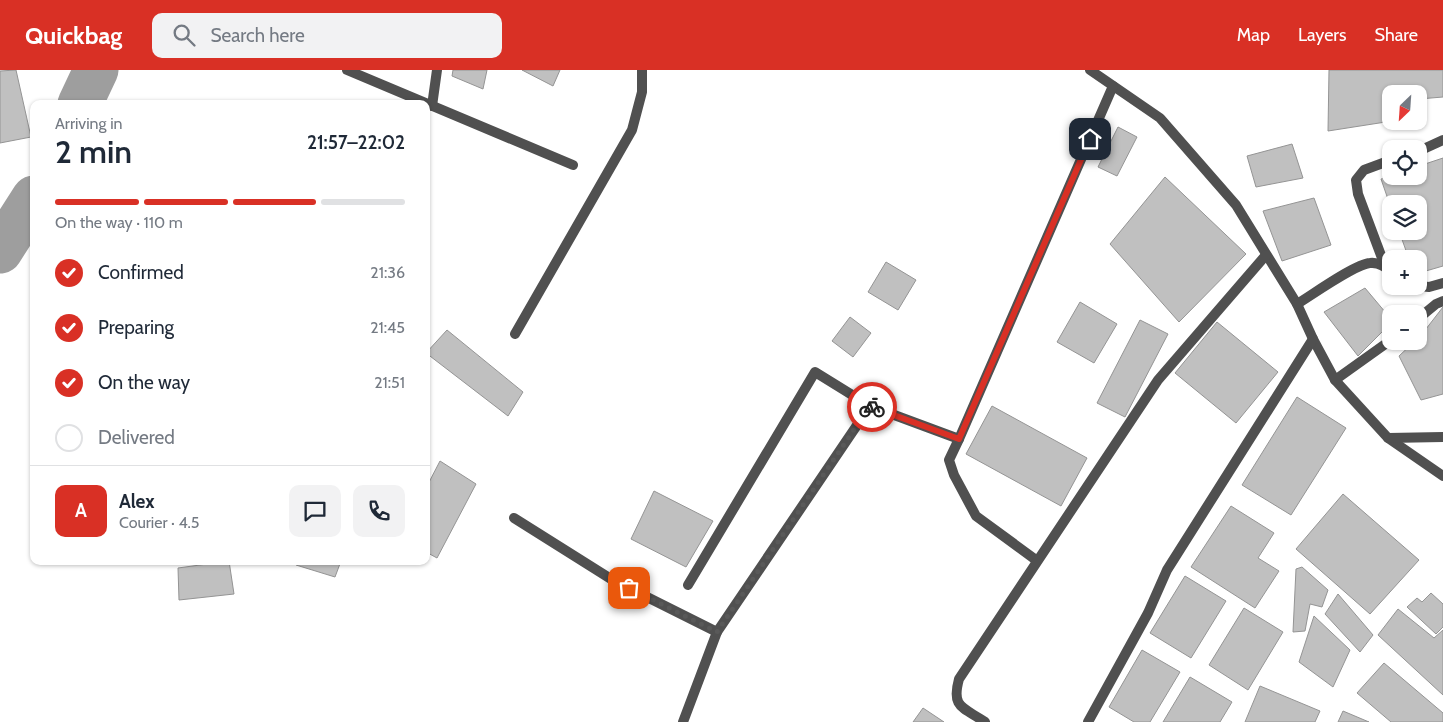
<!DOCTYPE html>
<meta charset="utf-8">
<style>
body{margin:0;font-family:Cabin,sans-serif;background:#f2f2f3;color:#1f2937;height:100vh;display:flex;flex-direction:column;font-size:19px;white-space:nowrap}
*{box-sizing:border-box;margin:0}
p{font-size:16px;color:#747a83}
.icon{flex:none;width:28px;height:28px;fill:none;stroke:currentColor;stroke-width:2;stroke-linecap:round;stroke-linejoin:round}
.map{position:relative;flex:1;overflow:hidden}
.panel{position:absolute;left:30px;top:30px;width:400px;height:465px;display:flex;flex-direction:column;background:#fff;border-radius:10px;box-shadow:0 1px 4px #0004}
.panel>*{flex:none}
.needle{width:32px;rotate:205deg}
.controls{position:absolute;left:1382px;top:15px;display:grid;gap:10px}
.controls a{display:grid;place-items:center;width:45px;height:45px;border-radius:10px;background:#fff;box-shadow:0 1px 4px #0004;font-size:25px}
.pin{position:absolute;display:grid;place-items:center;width:42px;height:42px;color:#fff;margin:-21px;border-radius:10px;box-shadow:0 2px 8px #0006}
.courier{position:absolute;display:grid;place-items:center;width:50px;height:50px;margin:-25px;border:4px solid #d93025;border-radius:50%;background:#fff;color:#222;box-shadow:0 1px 6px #0007}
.head em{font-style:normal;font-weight:600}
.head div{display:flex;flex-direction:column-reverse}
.head{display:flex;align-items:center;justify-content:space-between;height:85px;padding:0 25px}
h1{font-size:32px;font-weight:600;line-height:38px}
.bar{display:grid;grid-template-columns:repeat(4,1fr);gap:8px 5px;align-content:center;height:60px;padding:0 25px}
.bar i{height:6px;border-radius:4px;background:#e0e1e3}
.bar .on{background:#d93025}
.bar p{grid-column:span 4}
.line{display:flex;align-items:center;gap:12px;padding:0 25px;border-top:1px solid #e0e1e3}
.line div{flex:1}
.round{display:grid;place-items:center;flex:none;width:52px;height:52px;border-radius:10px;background:#f2f2f3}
ol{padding:0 25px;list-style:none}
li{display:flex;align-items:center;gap:15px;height:55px}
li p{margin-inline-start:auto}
li .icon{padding:5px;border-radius:50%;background:#d93025;color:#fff;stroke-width:4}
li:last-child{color:#747a83}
li i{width:28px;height:28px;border:2px solid #e0e1e3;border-radius:50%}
header{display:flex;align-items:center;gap:30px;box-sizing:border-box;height:70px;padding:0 25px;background:#d93025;color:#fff}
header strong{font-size:24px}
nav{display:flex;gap:28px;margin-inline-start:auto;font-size:18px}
.search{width:350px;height:45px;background:#f2f2f3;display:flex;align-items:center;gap:12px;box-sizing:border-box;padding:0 18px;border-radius:10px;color:#747a83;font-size:19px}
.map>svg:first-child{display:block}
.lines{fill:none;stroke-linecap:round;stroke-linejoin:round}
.river{stroke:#9e9e9e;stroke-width:45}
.building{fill:#c0c0c0;stroke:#949494}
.service{stroke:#505050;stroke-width:10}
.minor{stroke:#505050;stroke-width:10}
.done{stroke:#595959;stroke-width:5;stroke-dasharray:0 9}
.route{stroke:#d93025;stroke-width:6}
</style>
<header>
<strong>Quickbag</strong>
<div class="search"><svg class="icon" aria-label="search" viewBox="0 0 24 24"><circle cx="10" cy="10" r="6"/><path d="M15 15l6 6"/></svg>Search here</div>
<nav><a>Map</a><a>Layers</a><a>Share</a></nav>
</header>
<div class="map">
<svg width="1443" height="652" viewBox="0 0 1443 652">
<rect width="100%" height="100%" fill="#fff"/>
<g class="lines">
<g class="river">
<path d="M80 34 96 0"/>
<path d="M0 181 34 128"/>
</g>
</g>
<g class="building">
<path d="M16 0 31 67 0 73V1Z"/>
<path d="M453 0H487L483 19 452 6Z"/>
<path d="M522 0H560L553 16Z"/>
<path d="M1329 0H1443V27L1419 29V24H1391L1392 51 1328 61Z"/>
<path d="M1118 57 1137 67 1117 106 1098 97Z"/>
<path d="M1292 74 1303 108 1256 117 1247 86Z"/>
<path d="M1443 88V196L1419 203V189H1409L1399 161H1419V134H1391V138L1381 109 1391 106H1419V96Z"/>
<path d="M1165 107 1246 184 1179 252 1110 174Z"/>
<path d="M1314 128 1331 175 1282 191 1263 141Z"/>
<path d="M886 192 916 210 898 240 868 222Z"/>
<path d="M1365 218 1391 249V253L1358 286 1324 242Z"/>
<path d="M1080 232 1117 254 1094 293 1057 272Z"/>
<path d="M1443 237V324L1421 330 1399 286 1415 271H1419V268Z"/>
<path d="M850 247 871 263 853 287 832 271Z"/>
<path d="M1140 250 1168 264 1125 347 1097 333Z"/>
<path d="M1217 252 1278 302 1236 353 1175 303Z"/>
<path d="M447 260 523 322 508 346 426 283Z"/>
<path d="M1297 327 1346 358 1291 445 1242 415Z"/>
<path d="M992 336 1087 388 1061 436 966 384Z"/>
<path d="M440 391 476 414 437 488 426 482V418Z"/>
<path d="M654 421 713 451 686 497 631 469Z"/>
<path d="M1343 424 1419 490 1370 544 1296 479Z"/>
<path d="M1231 436 1274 463 1258 488 1279 501 1255 538 1191 497Z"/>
<path d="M229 491 234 524 179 530 178 498Z"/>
<path d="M298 491H341L335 507 296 495Z"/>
<path d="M1302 497 1328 520 1322 537 1310 534 1305 561 1293 562 1296 499Z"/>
<path d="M1185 506 1226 531 1191 588 1150 563Z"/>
<path d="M1431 523 1443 534V557L1436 564 1407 537 1417 528 1422 532Z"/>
<path d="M1338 524 1373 565 1360 582 1325 544Z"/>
<path d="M1244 538 1283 562 1248 620 1209 595Z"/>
<path d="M1398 539 1434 568 1443 560V625L1378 565Z"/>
<path d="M1314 546 1350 580 1333 617 1299 592Z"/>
<path d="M1142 580 1180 602 1150 652H1134L1109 637Z"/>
<path d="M1384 593 1443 643V652H1391L1357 623Z"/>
<path d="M1190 607 1232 632 1220 652H1163Z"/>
<path d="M1260 616 1320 641 1315 652H1245Z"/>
<path d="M923 638 944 652H913Z"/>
<path d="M1343 641 1369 652H1338Z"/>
</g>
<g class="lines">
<g class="service">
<path d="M347 0 573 95"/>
<path d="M432 36 437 0"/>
<path d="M515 264 632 60 642 22V0"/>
</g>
<g class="minor">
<path d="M1090 0 1160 48 1236 135 1297 234 1313 269 1335 310 1388 368 1443 406"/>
<path d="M1419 81 1443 70"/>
<path d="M1385 196 1358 124 1356 110 1364 100 1391 90"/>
<path d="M1419 216 1429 217 1443 213"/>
<path d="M1297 234C1312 225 1355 194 1370 193 1379 192 1386 197 1391 202"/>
<path d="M1419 248 1436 234 1443 231"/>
<path d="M1335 310 1391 270"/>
<path d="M1388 368 1443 367"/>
<path d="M959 369 949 390 954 405 976 446 1036 490"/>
<path d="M514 448 611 509 717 562 683 652"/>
<path d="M688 515 815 302 870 336"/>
<path d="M717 562 870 336 959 369 1113 16"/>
<path d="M985 652C963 637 951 638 959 609L1158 310 1266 185"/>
<path d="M1088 652 1148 543 1167 500 1313 269"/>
</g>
</g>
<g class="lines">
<path class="done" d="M629 518 717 562 870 336 872 337"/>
<path class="route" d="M872 337 959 369 1090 69"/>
</g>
</svg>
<div class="controls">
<a><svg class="needle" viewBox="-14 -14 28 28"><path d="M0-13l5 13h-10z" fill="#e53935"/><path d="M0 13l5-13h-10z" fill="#747a83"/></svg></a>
<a><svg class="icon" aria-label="locate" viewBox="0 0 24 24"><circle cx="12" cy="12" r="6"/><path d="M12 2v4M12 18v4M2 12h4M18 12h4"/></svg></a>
<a><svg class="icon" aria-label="layers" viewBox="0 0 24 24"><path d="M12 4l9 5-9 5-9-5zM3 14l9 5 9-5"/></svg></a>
<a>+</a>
<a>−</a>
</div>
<div class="pin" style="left:629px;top:518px;background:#ea580c"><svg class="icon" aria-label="bag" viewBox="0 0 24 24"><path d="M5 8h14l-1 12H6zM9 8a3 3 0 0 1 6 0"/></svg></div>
<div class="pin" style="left:1090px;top:69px;background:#1f2937"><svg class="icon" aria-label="home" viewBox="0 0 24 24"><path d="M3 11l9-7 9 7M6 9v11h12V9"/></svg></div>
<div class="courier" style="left:872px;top:337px"><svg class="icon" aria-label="bike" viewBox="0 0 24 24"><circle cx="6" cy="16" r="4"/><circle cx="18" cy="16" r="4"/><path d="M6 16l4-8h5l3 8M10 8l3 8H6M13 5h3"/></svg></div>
<section class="panel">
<div class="head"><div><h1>2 min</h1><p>Arriving in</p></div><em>21:57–22:02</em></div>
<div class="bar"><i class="on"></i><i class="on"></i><i class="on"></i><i></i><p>On the way · 110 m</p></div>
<ol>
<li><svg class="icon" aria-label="check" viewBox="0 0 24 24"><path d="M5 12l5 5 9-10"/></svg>Confirmed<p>21:36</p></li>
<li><svg class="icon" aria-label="check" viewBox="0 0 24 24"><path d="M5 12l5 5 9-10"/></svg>Preparing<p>21:45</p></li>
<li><svg class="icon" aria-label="check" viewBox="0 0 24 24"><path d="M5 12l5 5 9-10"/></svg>On the way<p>21:51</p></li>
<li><i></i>Delivered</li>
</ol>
<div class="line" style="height:90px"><b class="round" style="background:#d93025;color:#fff">A</b><div><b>Alex</b><p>Courier · 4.5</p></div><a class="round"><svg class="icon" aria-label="chat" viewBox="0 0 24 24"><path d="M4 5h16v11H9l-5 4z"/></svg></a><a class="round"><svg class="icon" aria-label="phone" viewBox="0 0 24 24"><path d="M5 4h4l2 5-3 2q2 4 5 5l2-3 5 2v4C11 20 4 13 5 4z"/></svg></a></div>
</section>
</div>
